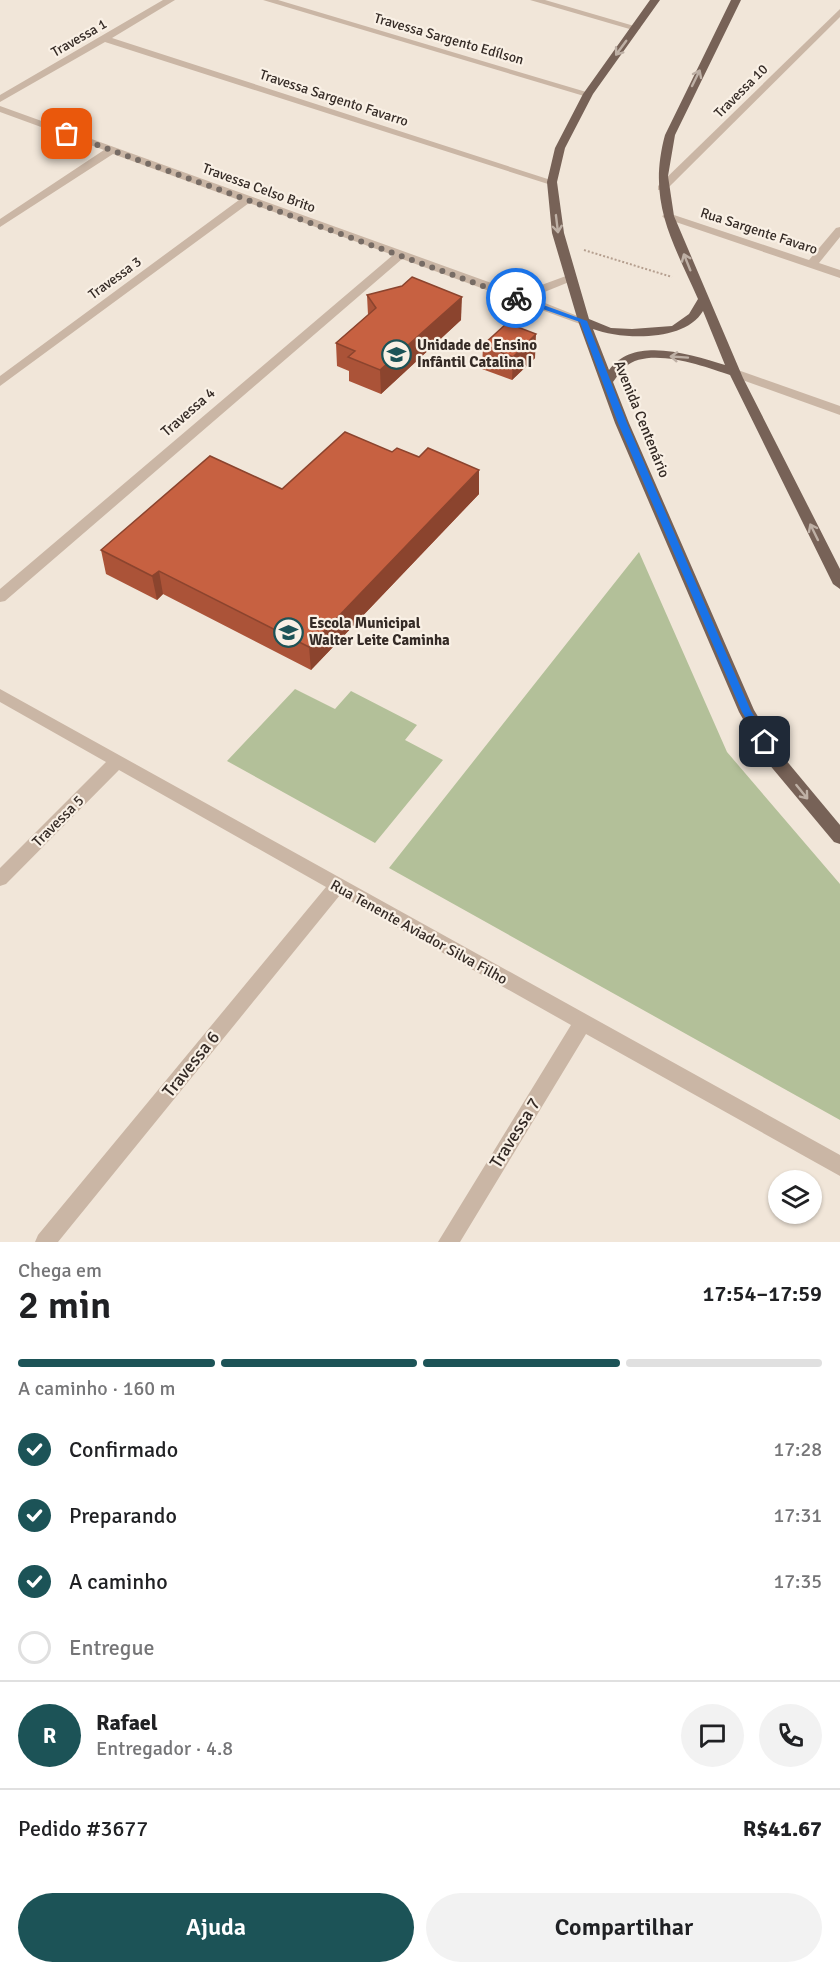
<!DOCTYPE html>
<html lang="pt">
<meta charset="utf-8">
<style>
body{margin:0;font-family:Signika,sans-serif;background:#f2f2f2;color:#202124;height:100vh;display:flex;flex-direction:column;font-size:22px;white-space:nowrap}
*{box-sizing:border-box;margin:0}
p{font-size:20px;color:#757577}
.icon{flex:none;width:33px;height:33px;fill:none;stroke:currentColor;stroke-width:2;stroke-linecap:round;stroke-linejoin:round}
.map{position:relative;height:1242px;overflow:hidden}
.side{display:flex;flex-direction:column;background:#fff;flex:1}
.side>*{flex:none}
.fabs{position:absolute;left:768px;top:1170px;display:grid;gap:12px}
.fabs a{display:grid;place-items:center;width:54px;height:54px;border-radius:50%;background:#fff;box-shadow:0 2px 4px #0004;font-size:30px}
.pin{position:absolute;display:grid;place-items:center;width:51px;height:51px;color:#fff;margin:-26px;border-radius:12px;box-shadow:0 3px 9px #0006}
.courier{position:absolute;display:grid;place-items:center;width:60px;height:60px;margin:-30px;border:4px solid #1a73e8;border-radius:50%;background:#fff;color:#222;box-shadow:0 2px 8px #0007}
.headline em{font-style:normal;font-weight:600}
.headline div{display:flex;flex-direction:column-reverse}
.headline{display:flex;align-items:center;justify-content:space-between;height:102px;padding:0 18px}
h1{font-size:39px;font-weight:600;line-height:45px}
.bar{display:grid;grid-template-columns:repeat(4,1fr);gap:9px 6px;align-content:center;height:72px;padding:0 18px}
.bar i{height:8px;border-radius:4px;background:#e0e0e0}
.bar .on{background:#1c5357}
.bar p{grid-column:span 4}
.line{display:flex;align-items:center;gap:15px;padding:0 18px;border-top:2px solid #e0e0e0}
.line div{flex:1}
.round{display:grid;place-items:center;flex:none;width:63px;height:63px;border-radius:32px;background:#f2f2f2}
ol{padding:0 18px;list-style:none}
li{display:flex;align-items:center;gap:18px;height:66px}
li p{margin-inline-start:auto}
li .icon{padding:6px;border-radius:50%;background:#1c5357;color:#fff;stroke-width:4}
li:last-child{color:#757577}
li i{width:33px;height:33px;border:3px solid #e0e0e0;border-radius:50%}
.button{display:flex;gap:12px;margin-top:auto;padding:12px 18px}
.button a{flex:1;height:69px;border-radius:36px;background:#1c5357;color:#fff;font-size:24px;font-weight:600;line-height:69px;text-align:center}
.button a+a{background:#f2f2f2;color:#202124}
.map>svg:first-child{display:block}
.green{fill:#b3c099}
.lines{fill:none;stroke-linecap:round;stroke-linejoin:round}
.path{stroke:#b59f8f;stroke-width:2;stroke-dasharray:2 2;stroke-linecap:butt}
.minor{fill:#cab6a5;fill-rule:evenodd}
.major{fill:#776257;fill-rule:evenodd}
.wall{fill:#ab5338}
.shaded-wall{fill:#8b442e}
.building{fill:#c76141;stroke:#8b442e;stroke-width:1.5}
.oneway{stroke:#beb0a5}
.route{fill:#1a73e8}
.done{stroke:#776c65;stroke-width:6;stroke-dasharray:0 10.8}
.labels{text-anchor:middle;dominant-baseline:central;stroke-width:4.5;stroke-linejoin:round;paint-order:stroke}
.far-street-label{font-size:14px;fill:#352b26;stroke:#f9f0e5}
.poi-label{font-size:15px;font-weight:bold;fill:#352b26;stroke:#f9f0e5;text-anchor:start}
.street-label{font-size:15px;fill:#352b26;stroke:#f9f0e5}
.near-street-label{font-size:18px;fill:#352b26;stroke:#f9f0e5}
</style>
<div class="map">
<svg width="840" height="1242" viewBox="0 0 840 1242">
<rect width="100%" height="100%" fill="#f1e6d9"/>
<g class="green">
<path d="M639 552 727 752 840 884V1120L389 868Z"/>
<path d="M295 689 335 709 351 691 417 725 405 740 443 760 375 843 227 761Z"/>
</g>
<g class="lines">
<path class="path" d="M584 250 672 277"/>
<g class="minor">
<path d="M163 0H175L112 38 557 182 548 184 105 42 0 102V95Z"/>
<path d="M263 0H278L593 94 584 96Z"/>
<path d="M530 0H545L641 28 633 30Z"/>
<path d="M840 9V17L666 190H658V186Z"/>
<path d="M0 106 511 290 536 287 566 276H574V280L542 293 525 295 590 321 588 324H580L402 259 5 601 0 602V589L393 255 249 203 0 386V376L239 200 113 154 0 227V219L104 150 0 112Z"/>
<path d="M668 213 809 260 836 228 840 227V237L819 263 840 270V278L664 218 662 216Z"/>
<path d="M735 369 840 406V415L731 376V370Z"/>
<path d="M0 689 840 1155V1176L586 1034 460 1242H438L571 1025 340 895 58 1242H35L38 1235 326 887 119 770 6 884 0 886V868L106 762 0 702Z"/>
</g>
<path class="major" d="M650 0H660L593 94 565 148 557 182 564 233 589 319 611 328 632 329 672 326 689 314 698 299C672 240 647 202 665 135L731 0H741L675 135 668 176 674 216 743 378 840 569V589L833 584 730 375C703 366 649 346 625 367 620 371 617 377 613 382L629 423 754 710 780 753 840 825V844L834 842 768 763 739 712 615 423 578 321 552 233 547 182 555 148 583 94ZM703 311 725 365C692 355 634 335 609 370L593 329C622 340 685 342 703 311Z"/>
</g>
<g class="wall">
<path d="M367 295 461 320 381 394 349 381V371L337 366 336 343 368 315Z"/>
<path d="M483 345 535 358 512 380 482 369Z"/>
<path d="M392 452 479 494 311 670 163 594 157 600 106 574 101 550Z"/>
</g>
<g class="shaded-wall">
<path d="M462 297 461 320 381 394 380 370Z"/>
<path d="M536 334 535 358 512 380 513 357Z"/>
<path d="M479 470V494L311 670 309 647Z"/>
<path d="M159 571 163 594 157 600 152 576Z"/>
</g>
<g class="building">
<path d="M412 277 462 297 380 370 348 357 355 351 336 343 376 308 367 295 402 286Z"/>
<path d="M507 323 536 334 513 357 483 345Z"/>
<path d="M345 432 392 452 397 448 419 457 428 448 479 470 309 647 159 571 152 576 101 550 210 456 282 489Z"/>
</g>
<defs><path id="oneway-shaft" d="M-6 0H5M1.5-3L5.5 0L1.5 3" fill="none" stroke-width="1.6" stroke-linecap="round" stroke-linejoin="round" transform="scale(1.5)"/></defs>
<g class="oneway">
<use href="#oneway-shaft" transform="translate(621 48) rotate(126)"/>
<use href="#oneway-shaft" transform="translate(696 78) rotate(-64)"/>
<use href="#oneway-shaft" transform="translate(557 224) rotate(83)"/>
<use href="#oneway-shaft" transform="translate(687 262) rotate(-112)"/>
<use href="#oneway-shaft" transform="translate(679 357) rotate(-176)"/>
<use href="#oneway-shaft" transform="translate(814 532) rotate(-116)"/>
<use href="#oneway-shaft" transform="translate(802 792) rotate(51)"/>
</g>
<path class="route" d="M516 295 587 321 627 423 751 711 771 742 769 745H762L742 712 618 423 580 322 514 299Z"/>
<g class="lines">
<path class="done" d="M67 134 516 298"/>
</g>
<defs>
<symbol id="school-ring" viewBox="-11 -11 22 22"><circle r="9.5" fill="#f9f0e5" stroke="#1c5357" stroke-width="1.5"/><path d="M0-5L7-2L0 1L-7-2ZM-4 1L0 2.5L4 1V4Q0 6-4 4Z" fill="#1c5357"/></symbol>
</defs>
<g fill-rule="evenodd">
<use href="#school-ring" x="380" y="338" width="33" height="33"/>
<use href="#school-ring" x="272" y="616" width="33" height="33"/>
</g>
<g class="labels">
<g class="far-street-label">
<text transform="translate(79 38) rotate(-30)">Travessa 1</text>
<text transform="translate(449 39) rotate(16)">Travessa Sargento Edílson</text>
<text transform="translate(741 91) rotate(-45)">Travessa 10</text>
<text transform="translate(334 98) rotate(18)">Travessa Sargento Favarro</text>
<text transform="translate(259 188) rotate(20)">Travessa Celso Brito</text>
<text transform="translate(759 231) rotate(18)">Rua Sargente Favaro</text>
<text transform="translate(115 278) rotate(-36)">Travessa 3</text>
</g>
<g class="poi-label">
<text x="417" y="345">Unidade de Ensino<tspan x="417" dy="17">Infântil Catalina I</tspan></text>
<text x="309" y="623">Escola Municipal<tspan x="309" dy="17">Walter Leite Caminha</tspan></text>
</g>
<g class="street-label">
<text transform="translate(188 412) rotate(-41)">Travessa 4</text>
<text transform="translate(642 419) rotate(68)">Avenida Centenário</text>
<text transform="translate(58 821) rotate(-45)">Travessa 5</text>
<text transform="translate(419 932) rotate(29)">Rua Tenente Aviador Silva Filho</text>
</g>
<g class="near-street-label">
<text transform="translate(191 1064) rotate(-51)">Travessa 6</text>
<text transform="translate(515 1133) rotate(-58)">Travessa 7</text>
</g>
</g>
</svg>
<div class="fabs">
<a><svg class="icon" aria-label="layers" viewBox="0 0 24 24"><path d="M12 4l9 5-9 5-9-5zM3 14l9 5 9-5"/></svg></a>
</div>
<div class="pin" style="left:67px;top:134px;background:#ea580c"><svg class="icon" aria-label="bag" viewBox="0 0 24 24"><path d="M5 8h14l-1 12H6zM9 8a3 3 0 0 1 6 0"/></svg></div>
<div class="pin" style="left:765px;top:742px;background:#1f2937"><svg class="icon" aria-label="home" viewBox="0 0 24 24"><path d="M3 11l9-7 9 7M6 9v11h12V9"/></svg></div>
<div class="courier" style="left:516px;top:298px"><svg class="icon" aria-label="bike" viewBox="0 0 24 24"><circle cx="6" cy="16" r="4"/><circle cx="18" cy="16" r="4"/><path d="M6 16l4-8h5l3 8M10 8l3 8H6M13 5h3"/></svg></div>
</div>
<section class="side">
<div class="headline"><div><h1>2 min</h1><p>Chega em</p></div><em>17:54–17:59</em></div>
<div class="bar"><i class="on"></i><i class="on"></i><i class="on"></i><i></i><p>A caminho · 160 m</p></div>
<ol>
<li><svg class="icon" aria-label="check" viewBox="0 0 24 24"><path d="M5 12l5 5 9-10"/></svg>Confirmado<p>17:28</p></li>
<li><svg class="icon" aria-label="check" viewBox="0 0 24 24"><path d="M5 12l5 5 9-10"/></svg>Preparando<p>17:31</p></li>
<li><svg class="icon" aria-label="check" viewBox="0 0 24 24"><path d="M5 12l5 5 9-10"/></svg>A caminho<p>17:35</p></li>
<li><i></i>Entregue</li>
</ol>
<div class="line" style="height:108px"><b class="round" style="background:#1c5357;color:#fff">R</b><div><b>Rafael</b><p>Entregador · 4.8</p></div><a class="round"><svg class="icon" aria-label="chat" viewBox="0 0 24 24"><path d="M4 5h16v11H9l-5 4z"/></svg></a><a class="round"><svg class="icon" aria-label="phone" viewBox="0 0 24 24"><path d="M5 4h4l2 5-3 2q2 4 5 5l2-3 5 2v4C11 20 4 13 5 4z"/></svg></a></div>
<div class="line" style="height:78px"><div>Pedido #3677</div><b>R$41.67</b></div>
<div class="button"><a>Ajuda</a><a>Compartilhar</a></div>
</section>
